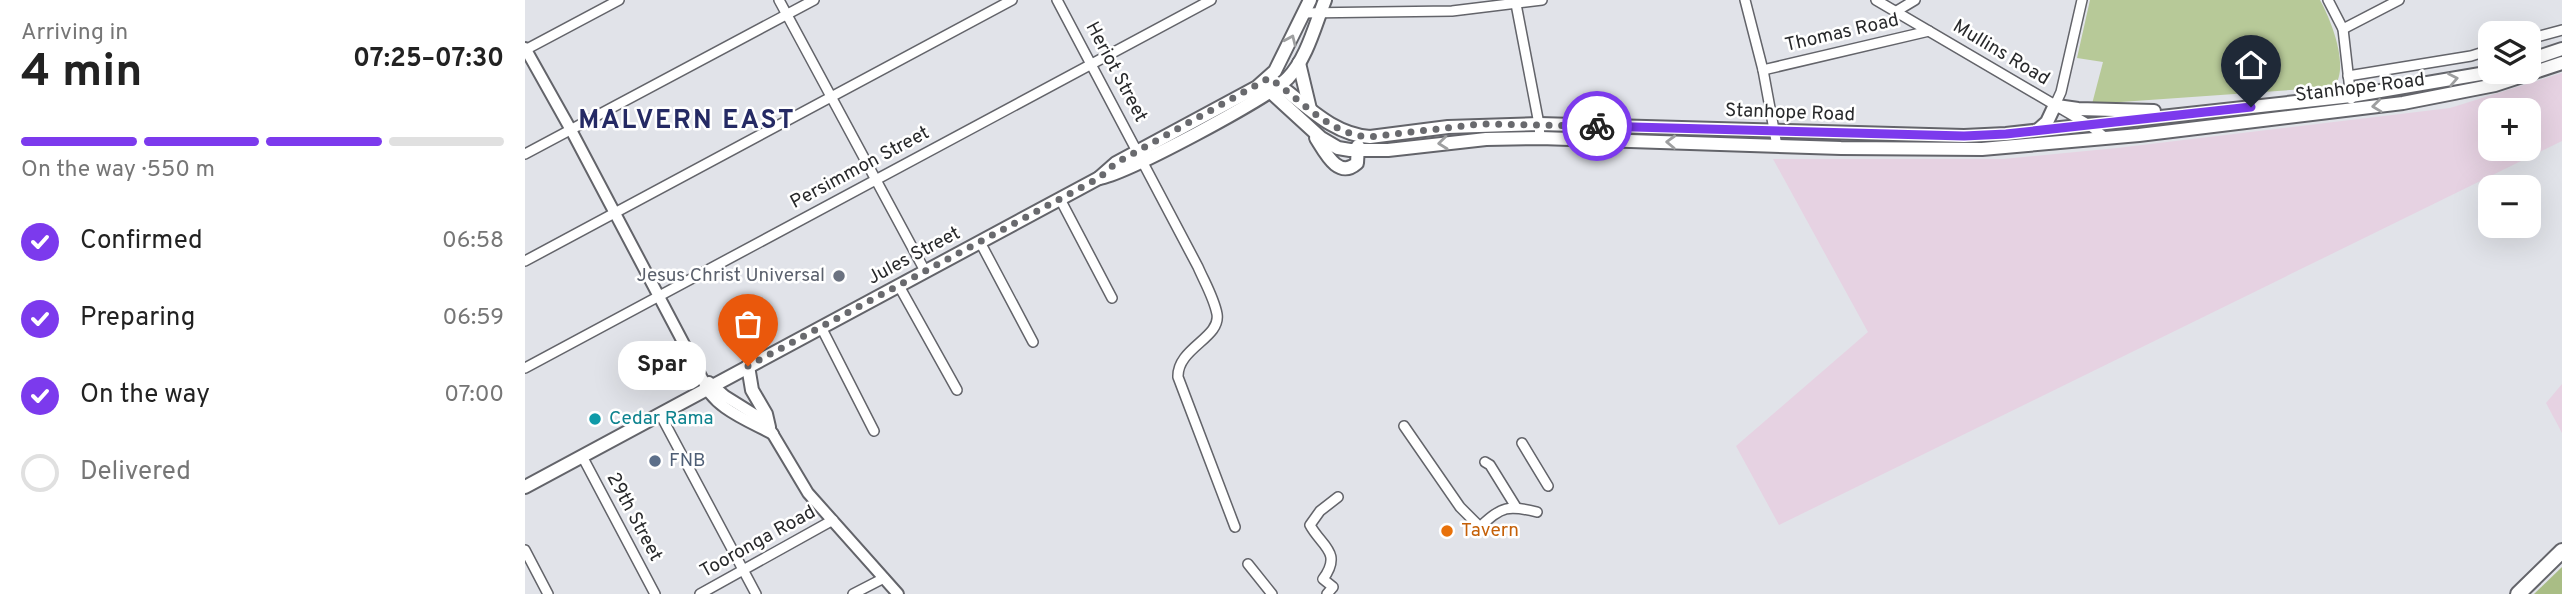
<!DOCTYPE html>
<meta charset="utf-8">
<style>
body{margin:0;font-family:Overpass,sans-serif;background:#f6f6f6;color:#222;height:100vh;display:flex;flex-direction:column;font-size:26px;white-space:nowrap}
*{box-sizing:border-box;margin:0}
p{font-size:23px;color:#767676}
.icon{flex:none;width:38px;height:38px;fill:none;stroke:currentColor;stroke-width:2;stroke-linecap:round;stroke-linejoin:round}
.map{position:relative;flex:1;overflow:hidden}
.drawer{display:flex;flex-direction:column;background:#fff;width:525px}
.drawer>*{flex:none}
.fabs{position:absolute;left:1953px;top:21px;display:grid;gap:14px}
.fabs a{display:grid;place-items:center;width:63px;height:63px;border-radius:14px;background:#fff;box-shadow:0 7px 28px #0002;font-size:35px}
.pin{position:absolute;display:grid;place-items:center;width:60px;height:60px;color:#fff;margin:-72px -30px;border-radius:50% 50% 50% 0;rotate:-45deg;box-shadow:0 0 7px #0007}
.pin .icon{rotate:45deg}
.courier{position:absolute;display:grid;place-items:center;width:70px;height:70px;margin:-35px;border:5px solid #7c3aed;border-radius:50%;background:#fff;color:#222;box-shadow:0 2px 9px #0007}
.bubble{position:absolute;height:49px;border-radius:21px;background:#fff;box-shadow:0 7px 28px #0002;font-size:23px;font-weight:700;line-height:49px;text-align:center}
.head em{font-style:normal;font-weight:700}
.head div{display:flex;flex-direction:column-reverse}
.head{display:flex;align-items:center;justify-content:space-between;height:119px;padding:0 21px}
h1{font-size:46px;font-weight:700;line-height:52px}
.bar{display:grid;grid-template-columns:repeat(4,1fr);gap:10px 7px;align-content:center;height:84px;padding:0 21px}
.bar i{height:9px;border-radius:5px;background:#e0e0e0}
.bar .active{background:#7c3aed}
.bar p{grid-column:span 4}
ol{padding:0 21px;list-style:none}
li{display:flex;align-items:center;gap:21px;height:77px}
li p{margin-inline-start:auto}
li .icon{padding:7px;border-radius:50%;background:#7c3aed;color:#fff;stroke-width:4}
li:last-child{color:#767676}
li i{width:38px;height:38px;border:4px solid #e0e0e0;border-radius:50%}
main{display:flex;flex:1;min-height:0}
.map>svg:first-child{display:block}
.industrial{fill:#e6d2e2;fill-rule:evenodd}
.green{fill:#b7c998}
.forest{fill:#a9bd85}
.lines{fill:none;stroke-linecap:round;stroke-linejoin:round}
.minor-casing{stroke:#63646a;stroke-width:12}
.tertiary-casing{stroke:#63646a;stroke-width:14}
.secondary-casing{stroke:#63646a;stroke-width:16}
.primary-casing{stroke:#63646a;stroke-width:18}
.minor{stroke:#fff;stroke-width:9}
.tertiary{stroke:#fff;stroke-width:10}
.secondary{stroke:#fff;stroke-width:12}
.primary{stroke:#fff;stroke-width:14}
.oneway{stroke:#9e9fa0}
.done{stroke:#696a6e;stroke-width:7;stroke-dasharray:0 12.6}
.route{stroke:#7c3aed;stroke-width:9}
.worship-dot{fill:#6b7280;stroke:#fff;stroke-width:2.5}
.culture-dot{fill:#0f9aa8;stroke:#fff;stroke-width:2.5}
.service-dot{fill:#5c6f8a;stroke:#fff;stroke-width:2.5}
.food-dot{fill:#e8710a;stroke:#fff;stroke-width:2.5}
.labels{text-anchor:middle;dominant-baseline:central;stroke-width:5;stroke-linejoin:round;paint-order:stroke}
.street-label{font-size:19px;fill:#28292b;stroke:#fff}
.worship-label{font-size:19px;fill:#5b616d;stroke:#fff;text-anchor:end}
.culture-label{font-size:19px;fill:#0d838f;stroke:#fff;text-anchor:start}
.service-label{font-size:19px;fill:#4e5e75;stroke:#fff;text-anchor:start}
.food-label{font-size:19px;fill:#c56008;stroke:#fff;text-anchor:start}
.district-label{font-size:26px;font-weight:bold;letter-spacing:2px;fill:#252a64;stroke:#fff}
</style>
<main>
<section class="drawer">
<div class="head"><div><h1>4 min</h1><p>Arriving in</p></div><em>07:25–07:30</em></div>
<div class="bar"><i class="active"></i><i class="active"></i><i class="active"></i><i></i><p>On the way · 550 m</p></div>
<ol>
<li><svg class="icon" aria-label="check" viewBox="0 0 24 24"><path d="M5 12l5 5 9-10"/></svg>Confirmed<p>06:58</p></li>
<li><svg class="icon" aria-label="check" viewBox="0 0 24 24"><path d="M5 12l5 5 9-10"/></svg>Preparing<p>06:59</p></li>
<li><svg class="icon" aria-label="check" viewBox="0 0 24 24"><path d="M5 12l5 5 9-10"/></svg>On the way<p>07:00</p></li>
<li><i></i>Delivered</li>
</ol>
</section>
<div class="map">
<svg width="2037" height="594" viewBox="0 0 2037 594">
<rect width="100%" height="100%" fill="#e1e3e9"/>
<g class="industrial">
<path d="M2037 73V141L1254 525 1211 446 1343 332 1248 159H1478L1592 148 1925 108ZM1965 110H2004V149H1965Z"/>
<path d="M2037 384V433L2021 403Z"/>
</g>
<path class="green" d="M1565 0H1795C1806 20 1825 67 1809 87L1567 104 1578 62 1552 58Z"/>
<path class="forest" d="M2037 567V594H2009Z"/>
<g class="lines">
<defs>
<g id="minor">
<path d="M254 0 400 271"/>
<path d="M532 0 673 267C679 281 689 298 692 314 696 338 652 348 653 377L710 527"/>
<path d="M1220 0 1238 70 1252 146"/>
<path d="M1351 0 1564 125 1581 138"/>
<path d="M1803 0 1818 29 1826 99"/>
<path d="M991 4 1014 124 1015 138"/>
<path d="M1370 12 1390 0"/>
<path d="M778 13 927 11 1017 0"/>
<path d="M1818 29 1874 0"/>
<path d="M2004 39 2037 30"/>
<path d="M0 50 94 0"/>
<path d="M1238 70 1404 31"/>
<path d="M1823 76 1946 56 1965 50"/>
<path d="M1530 105 1536 92 1557 0"/>
<path d="M0 154 289 0"/>
<path d="M535 199 587 298"/>
<path d="M455 242 508 342"/>
<path d="M0 261 487 0"/>
<path d="M374 286 432 390"/>
<path d="M296 327 349 431"/>
<path d="M0 368 686 0"/>
<path d="M135 414 231 594"/>
<path d="M879 426 935 507 955 527C976 506 984 505 1012 512"/>
<path d="M997 443 1023 486"/>
<path d="M57 456 130 594"/>
<path d="M960 462 965 465 991 507"/>
<path d="M0 550 23 594"/>
<path d="M723 564 747 594"/>
<path d="M175 594 308 520"/>
<path d="M328 594 359 578"/>
<path d="M802 594 808 587 798 579C818 552 796 546 785 525L795 511 813 497"/>
</g>
<g id="tertiary">
<path d="M0 48 46 130 178 380C186 407 224 421 248 434"/>
<path d="M184 382 200 396 240 421 283 493 373 594"/>
</g>
<g id="secondary">
<path d="M2004 60 2037 49"/>
<path d="M774 63 785 109"/>
<path d="M744 78C777 100 804 134 845 137L923 127 1014 124 1439 136 1481 134 1826 96 1967 72"/>
<path d="M737 84 796 138 813 148 825 150H863L961 139 1015 138 1316 148 1457 149 1614 135 1878 103 1970 85 2037 63"/>
<path d="M1532 106 1553 109 1629 111"/>
<path d="M1513 130 1522 122 1530 105"/>
<path d="M791 138C800 152 813 180 832 163L833 146"/>
<path d="M574 178C599 175 745 97 763 78 782 58 790 25 800 0"/>
<path d="M223 366 227 390 241 414 244 427"/>
<path d="M0 487 574 178 591 163 732 87 750 71 785 0"/>
</g>
<path id="primary" d="M1993 594 2037 551"/>
</defs>
<use href="#minor" class="minor-casing"/>
<use href="#tertiary" class="tertiary-casing"/>
<use href="#secondary" class="secondary-casing"/>
<use href="#primary" class="primary-casing"/>
<use href="#minor" class="minor"/>
<use href="#tertiary" class="tertiary"/>
<use href="#secondary" class="secondary"/>
<use href="#primary" class="primary"/>
</g>
<defs><path id="oneway-chevron" d="M-2-3.5L2.5 0L-2 3.5" fill="none" stroke-width="1.6" stroke-linecap="round" stroke-linejoin="round" transform="scale(1.75)"/></defs>
<g class="oneway">
<use href="#oneway-chevron" transform="translate(766 40) rotate(-66)"/>
<use href="#oneway-chevron" transform="translate(1928 79) rotate(-11)"/>
<use href="#oneway-chevron" transform="translate(1852 106) rotate(173)"/>
<use href="#oneway-chevron" transform="translate(1146 142) rotate(-178)"/>
<use href="#oneway-chevron" transform="translate(918 143) rotate(174)"/>
</g>
<g class="lines">
<path class="done" d="M223 366 574 178 591 163 744 78C776 99 804 135 845 137L954 124 1072 126"/>
<path class="route" d="M1072 126 1439 136 1481 134 1726 107"/>
</g>
<circle class="worship-dot" cx="314" cy="276" r="7"/>
<circle class="culture-dot" cx="70" cy="419" r="7"/>
<circle class="service-dot" cx="130" cy="461" r="7"/>
<circle class="food-dot" cx="922" cy="531" r="7"/>
<g class="labels">
<g class="street-label">
<text transform="translate(1317 33) rotate(-13)">Thomas Road</text>
<text transform="translate(1476 53) rotate(31)">Mullins Road</text>
<text transform="translate(591 72) rotate(62)">Heriot Street</text>
<text transform="translate(1835 88) rotate(-7)">Stanhope Road</text>
<text transform="translate(1265 113) rotate(2)">Stanhope Road</text>
<text transform="translate(335 168) rotate(-28)">Persimmon Street</text>
<text transform="translate(389 256) rotate(-28)">Jules Street</text>
<text transform="translate(109 517) rotate(62)">29th Street</text>
<text transform="translate(233 542) rotate(-29)">Tooronga Road</text>
</g>
<g class="worship-label">
<text x="300" y="276">Jesus Christ Universal</text>
</g>
<g class="culture-label">
<text x="84" y="419">Cedar Rama</text>
</g>
<g class="service-label">
<text x="144" y="461">FNB</text>
</g>
<g class="food-label">
<text x="936" y="531">Tavern</text>
</g>
<g class="district-label">
<text x="162" y="121">MALVERN EAST</text>
</g>
</g>
</svg>
<div class="fabs">
<a><svg class="icon" aria-label="layers" viewBox="0 0 24 24"><path d="M12 4l9 5-9 5-9-5zM3 14l9 5 9-5"/></svg></a>
<a>+</a>
<a>−</a>
</div>
<div class="pin" style="left:223px;top:366px;background:#ea580c"><svg class="icon" aria-label="bag" viewBox="0 0 24 24"><path d="M5 8h14l-1 12H6zM9 8a3 3 0 0 1 6 0"/></svg></div>
<div class="pin" style="left:1726px;top:107px;background:#1f2937"><svg class="icon" aria-label="home" viewBox="0 0 24 24"><path d="M3 11l9-7 9 7M6 9v11h12V9"/></svg></div>
<div class="courier" style="left:1072px;top:126px"><svg class="icon" aria-label="bike" viewBox="0 0 24 24"><circle cx="6" cy="16" r="4"/><circle cx="18" cy="16" r="4"/><path d="M6 16l4-8h5l3 8M10 8l3 8H6M13 5h3"/></svg></div>
<div class="bubble" style="left:93px;top:341px;width:88px">Spar</div>
</div>
</main>
